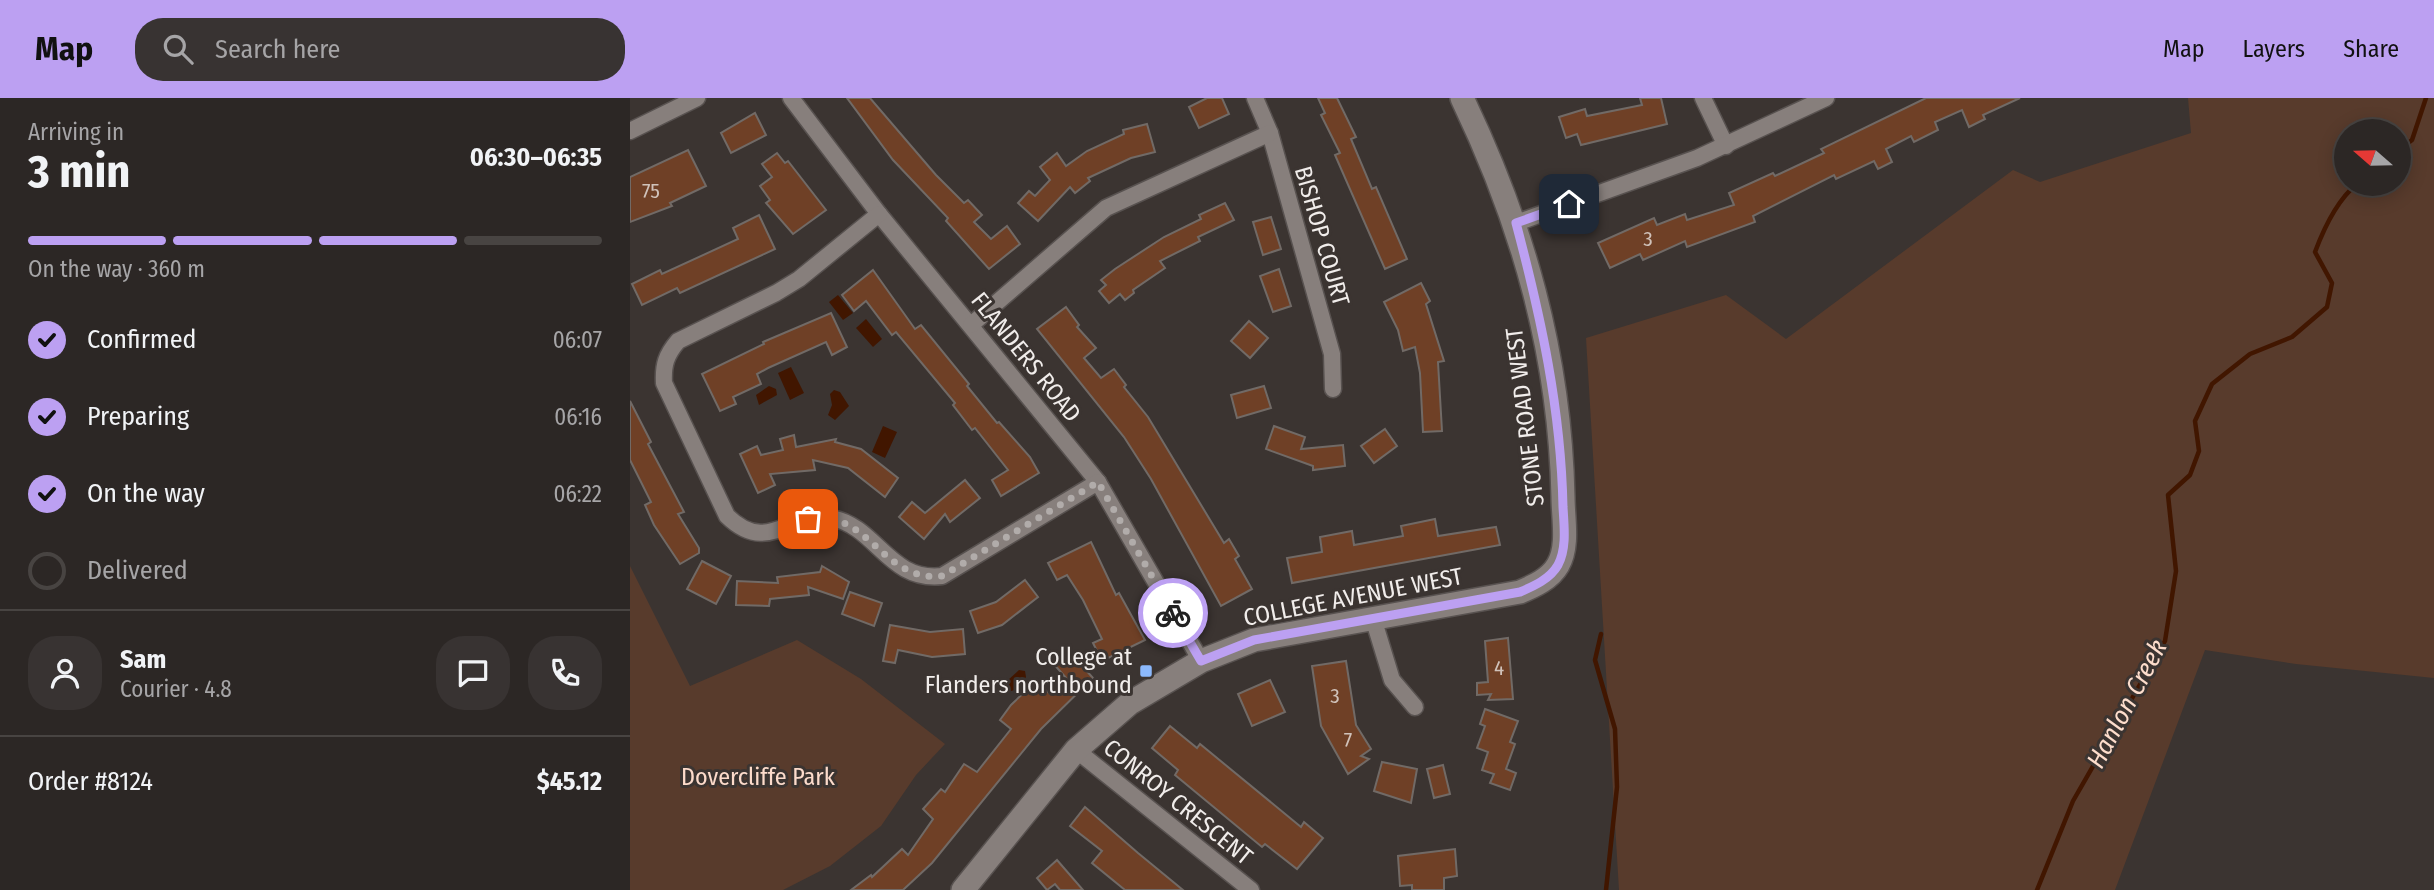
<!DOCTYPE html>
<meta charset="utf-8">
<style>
body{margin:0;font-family:"Fira Sans Condensed",sans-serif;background:#383332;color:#f1f3f6;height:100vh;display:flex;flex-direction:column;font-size:26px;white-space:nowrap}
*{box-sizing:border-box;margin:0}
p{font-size:23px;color:#a6a5a7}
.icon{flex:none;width:38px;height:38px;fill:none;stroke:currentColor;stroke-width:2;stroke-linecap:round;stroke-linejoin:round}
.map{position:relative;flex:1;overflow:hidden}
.side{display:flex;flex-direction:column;background:#2c2725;width:630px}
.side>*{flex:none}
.needle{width:46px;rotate:290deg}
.controls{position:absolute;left:1704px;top:21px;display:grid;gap:14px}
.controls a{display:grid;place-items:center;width:77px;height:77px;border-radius:50%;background:#2c2725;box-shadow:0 4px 18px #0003,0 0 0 2px #484442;font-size:35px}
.pin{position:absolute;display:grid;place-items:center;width:60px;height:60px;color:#fff;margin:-30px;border-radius:14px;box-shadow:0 4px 10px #0006}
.courier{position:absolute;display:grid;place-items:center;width:70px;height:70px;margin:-35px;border:5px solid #bca0f2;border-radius:50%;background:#fff;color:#222;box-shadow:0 2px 9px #0007}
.head em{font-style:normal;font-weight:700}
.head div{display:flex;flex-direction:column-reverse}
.head{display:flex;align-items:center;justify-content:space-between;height:119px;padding:0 28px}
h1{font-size:46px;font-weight:700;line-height:52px}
.bar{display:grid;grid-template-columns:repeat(4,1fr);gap:10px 7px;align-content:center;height:84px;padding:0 28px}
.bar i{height:9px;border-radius:5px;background:#484442}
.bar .active{background:#bca0f2}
.bar p{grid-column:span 4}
.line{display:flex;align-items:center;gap:18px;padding:0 28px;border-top:2px solid #484442}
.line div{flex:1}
.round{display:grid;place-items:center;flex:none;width:74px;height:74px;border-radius:28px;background:#383332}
ol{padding:0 28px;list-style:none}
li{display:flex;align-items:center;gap:21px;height:77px}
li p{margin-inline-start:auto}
li .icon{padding:7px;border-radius:50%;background:#bca0f2;color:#111;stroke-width:4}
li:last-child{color:#a6a5a7}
li i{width:38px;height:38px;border:4px solid #484442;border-radius:50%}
header{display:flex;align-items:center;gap:42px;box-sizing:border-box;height:98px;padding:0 35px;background:#bca0f2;color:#111}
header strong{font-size:33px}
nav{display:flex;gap:38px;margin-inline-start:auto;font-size:24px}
.search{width:490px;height:63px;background:#383332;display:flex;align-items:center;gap:18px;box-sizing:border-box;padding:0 24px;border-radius:28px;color:#a6a5a7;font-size:26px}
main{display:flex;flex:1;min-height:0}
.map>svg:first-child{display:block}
.green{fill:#583b2c;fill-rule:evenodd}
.water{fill:#411600}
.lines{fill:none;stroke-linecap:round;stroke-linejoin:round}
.stream{stroke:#411600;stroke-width:4.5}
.building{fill:#6f4026;stroke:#716a66;stroke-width:2}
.street-casing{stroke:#585250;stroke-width:19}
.secondary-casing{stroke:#585250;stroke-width:26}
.street{stroke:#877f7c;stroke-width:16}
.secondary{stroke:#877f7c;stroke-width:23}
.done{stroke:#b1acaa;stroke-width:7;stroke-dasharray:0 12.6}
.route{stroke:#bca0f2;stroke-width:9}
.poi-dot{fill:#8cb9fc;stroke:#3b3431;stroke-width:2.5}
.labels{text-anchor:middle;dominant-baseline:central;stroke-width:6;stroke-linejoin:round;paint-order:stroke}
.number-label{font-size:21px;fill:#d0c2ba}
.street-label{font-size:24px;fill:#f1edeb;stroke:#3b3431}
.poi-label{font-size:24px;fill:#f1edeb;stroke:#3b3431;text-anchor:end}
.park-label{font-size:24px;fill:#fcdbcb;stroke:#3b3431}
.water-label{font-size:26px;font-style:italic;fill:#fdddcc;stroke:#3b3431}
</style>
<header>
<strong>Map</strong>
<div class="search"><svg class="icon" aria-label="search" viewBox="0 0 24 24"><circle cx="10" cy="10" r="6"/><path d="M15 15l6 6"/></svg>Search here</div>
<nav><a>Map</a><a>Layers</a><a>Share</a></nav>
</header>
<main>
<section class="side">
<div class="head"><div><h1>3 min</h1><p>Arriving in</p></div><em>06:30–06:35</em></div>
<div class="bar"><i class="active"></i><i class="active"></i><i class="active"></i><i></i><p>On the way · 360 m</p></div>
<ol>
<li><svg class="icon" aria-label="check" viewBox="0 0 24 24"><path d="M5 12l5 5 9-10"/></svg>Confirmed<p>06:07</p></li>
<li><svg class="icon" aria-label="check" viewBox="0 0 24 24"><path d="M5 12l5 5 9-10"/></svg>Preparing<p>06:16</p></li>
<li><svg class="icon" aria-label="check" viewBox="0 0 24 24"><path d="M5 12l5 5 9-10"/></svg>On the way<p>06:22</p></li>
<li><i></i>Delivered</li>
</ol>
<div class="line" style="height:126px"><a class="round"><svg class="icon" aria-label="person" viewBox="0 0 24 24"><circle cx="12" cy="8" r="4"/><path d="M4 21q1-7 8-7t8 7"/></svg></a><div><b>Sam</b><p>Courier · 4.8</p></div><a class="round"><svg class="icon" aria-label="chat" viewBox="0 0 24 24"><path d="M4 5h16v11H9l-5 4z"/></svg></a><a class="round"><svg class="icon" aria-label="phone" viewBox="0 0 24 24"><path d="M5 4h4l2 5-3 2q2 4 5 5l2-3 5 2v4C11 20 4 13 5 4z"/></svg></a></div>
<div class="line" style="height:91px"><div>Order #8124</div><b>$45.12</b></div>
</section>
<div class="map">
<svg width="1804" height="792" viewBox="0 0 1804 792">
<rect width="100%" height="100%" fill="#3b3431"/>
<g class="green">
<path d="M1558 0H1804V580L1666 566 1575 552 1485 792H989L956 240 1096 197 1156 241 1383 72 1410 84 1561 35ZM1717 33H1769V86H1717Z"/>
<path d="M0 468 60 588 167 542 231 581 315 646 286 677 251 728 200 768 153 792H0Z"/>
</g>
<g class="water">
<path d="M208 197 223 215 213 222 199 204Z"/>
<path d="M236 221 252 241 243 249 226 230Z"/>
<path d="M161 269 174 295 160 302 148 275Z"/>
<path d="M139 288 146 291 147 297 129 307 126 297Z"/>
<path d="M204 292 210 294 219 308 205 322 198 317 202 307 200 296Z"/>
<path d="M253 328 267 334 255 360 242 354Z"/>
<path d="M389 572 395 573 396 579 388 591 381 593 377 588V583Z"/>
</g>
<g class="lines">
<g class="stream">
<path d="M1769 52 1782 42 1796 0"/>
<path d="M971 536 965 562 985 631 987 689 976 792"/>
<path d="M1407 792 1443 703 1535 543 1546 473 1538 397 1560 377 1569 353 1565 323 1582 286 1620 256 1662 239 1697 209 1702 185 1685 154C1694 130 1707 102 1727 86"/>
</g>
</g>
<g class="building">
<path d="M217 0H240L306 77 334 105 338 102 352 117 344 124 361 141 377 128 390 146 359 171 316 123 318 120 263 62Z"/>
<path d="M577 0H592L599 16 569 30 559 9Z"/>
<path d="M688 0H707L726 39 721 41 742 91 746 89 777 161 755 171 705 57 710 55 691 17 695 15Z"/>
<path d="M1010 0H1031L1037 26 951 47 947 36 936 40 929 19 955 11 957 18 1012 7Z"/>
<path d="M1296 0H1390L1353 17 1355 21 1339 29 1332 12 1305 24 1308 32 1284 44 1281 38 1256 51 1262 64 1248 71 1244 63 1206 81 1204 77 1123 118 1125 124 1057 149 1055 143 1013 162 1010 156 980 170 968 145 1024 120 1027 127 1055 116 1057 122 1104 107 1099 95 1143 75 1145 78 1194 55 1191 51Z"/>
<path d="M125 15 136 37 101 55 91 35Z"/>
<path d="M517 26 525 54 501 60 458 80 460 83 445 95 440 89 408 123 388 105 399 93 405 98 420 82 410 69 427 55 436 68 457 53 494 36 493 32Z"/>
<path d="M58 52 76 88 40 105 42 108 0 124V79Z"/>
<path d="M147 55 155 65 158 63 196 112 163 136 136 105 140 102 130 88 142 79 132 66Z"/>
<path d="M595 105 604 122 568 139 570 143 530 163 535 170 503 192 504 195 495 202 490 196 479 205 469 193 476 187 471 182 485 171 534 139 571 121 569 117Z"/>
<path d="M129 117 145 151 50 195 47 190 12 207 2 186 30 172 32 176 108 141 103 130Z"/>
<path d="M641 119 651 151 633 157 623 124Z"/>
<path d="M649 171 661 208 643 214 630 178Z"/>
<path d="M243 172 285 231 291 227 339 286 337 288 367 325 369 324 400 359 409 375 371 398 362 382 378 372 345 330 342 332 323 307 325 305 266 234 262 237 236 203 224 213 212 197Z"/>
<path d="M791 185 800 203 796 206 814 263 808 264 812 333 793 334 790 275 785 249 773 253 768 232 754 204Z"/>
<path d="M436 209 449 227 447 229 466 250 454 260 471 280 484 271 496 287 494 289 518 319 594 445 599 441 609 458 605 461 622 491 591 508 521 381 494 339 407 231Z"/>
<path d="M201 215 217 249 202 257 196 244 138 270 127 276 131 286 103 299 106 306 90 313 72 276 134 246 133 244Z"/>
<path d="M619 223 638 240 620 260 601 243Z"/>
<path d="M634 288 641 310 607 320 601 297Z"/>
<path d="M0 303 21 344 18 346 54 414 48 416 69 450V455L50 466 24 427 15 407 21 404 0 362Z"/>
<path d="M644 328 675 339 671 351 713 347 715 368 683 372V368L636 351Z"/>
<path d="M755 331 767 348 744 365 731 348Z"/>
<path d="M164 337 166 349 206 341 205 344 231 351 268 380 255 399 218 370 183 362 185 372 140 376 145 387 128 395 110 356 127 348 131 357 153 352 150 341Z"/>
<path d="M335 382 350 400 320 424 315 416 294 441 269 419 282 404 295 415Z"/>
<path d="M805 421 808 438 866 429 870 447 662 485 657 460 692 454 690 439 722 433 724 447 773 438 771 428Z"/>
<path d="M461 444 486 497 489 495 515 542 472 563 463 545 472 541 453 502 437 477 427 482 418 465Z"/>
<path d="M72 463 101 478 86 506 57 491Z"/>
<path d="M192 468 219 484 213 501 178 489 179 497 140 501 139 508 106 507 107 483 148 485 147 479 190 474Z"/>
<path d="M395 482 408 499 372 527 348 535 340 513 366 504Z"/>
<path d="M220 494 252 505 244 528 212 516Z"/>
<path d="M260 527 300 534 333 531 335 556 302 559 268 552 265 565 253 563Z"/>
<path d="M878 540 883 601 858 602 861 596 847 597V585L858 584 855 543Z"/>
<path d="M437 551 463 580 411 631 302 765 273 792H221L241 777 242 779 272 751 278 757 303 721 293 711 311 691 315 694 334 666 347 674 381 631 370 622 381 607 406 583 420 596 437 581 422 564Z"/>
<path d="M716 563 726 627 741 651 731 658 739 661 718 676 691 628 682 568Z"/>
<path d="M640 582 655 614 622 628 608 596Z"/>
<path d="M855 611 888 623 880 644 885 646 876 671 886 675 880 692 860 685 864 676 852 672 858 654 847 650 855 628 850 626Z"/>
<path d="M540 628 567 650 570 646 671 729 674 724 693 740 667 771 635 746 632 749 545 677 548 672 522 650Z"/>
<path d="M752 664 787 671 781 705 744 693Z"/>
<path d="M813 667 820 696 804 700 797 671Z"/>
<path d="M455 709 508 755 553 792H495L462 765 472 753 440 728Z"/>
<path d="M825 751 827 778 814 780V792H782V787L770 788 768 758Z"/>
<path d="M427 762 453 792H430L425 786 417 792 407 780Z"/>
</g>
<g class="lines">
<defs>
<g id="street">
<path d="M161 0 249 116 468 384 571 563"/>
<path d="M625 0 640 35 702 256 703 291"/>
<path d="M1073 0 1096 48"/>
<path d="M0 33 67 0"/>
<path d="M249 116 169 181 146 195 48 243C36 257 33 267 34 285L97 418C139 459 161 411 202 420 247 429 259 484 312 478L468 384"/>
<path d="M886 125 1067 60 1196 0"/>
<path d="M341 227 476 110 640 35"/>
<path d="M743 520 762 582 785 609"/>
<path d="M446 652 621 792"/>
</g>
<path id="secondary" d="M333 792 446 652 500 605 571 563 624 542 890 494C904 488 920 481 928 467 939 448 933 420 933 399 930 257 893 127 832 0"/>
</defs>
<use href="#street" class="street-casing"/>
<use href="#secondary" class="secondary-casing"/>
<use href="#street" class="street"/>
<use href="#secondary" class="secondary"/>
</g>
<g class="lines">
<path class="done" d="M178 421C238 409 252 485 312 478L468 384 543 515"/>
<path class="route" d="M543 515 571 563 624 542 890 494C904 488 920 481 928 467 937 450 934 428 933 409 931 311 911 219 886 125L939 106"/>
</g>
<rect class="poi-dot" x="509" y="566" width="14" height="14" rx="3.5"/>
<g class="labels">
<g class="number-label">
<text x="21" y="93">75</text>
<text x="1018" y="141">3</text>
<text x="869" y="570">4</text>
<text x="705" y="598">3</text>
<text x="718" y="642">7</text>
</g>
<g class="street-label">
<text transform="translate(692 138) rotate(74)">BISHOP COURT</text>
<text transform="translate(396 259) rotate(51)">FLANDERS ROAD</text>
<text transform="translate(895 319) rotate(-97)">STONE ROAD WEST</text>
<text transform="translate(723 499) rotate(-11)">COLLEGE AVENUE WEST</text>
<text transform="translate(548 704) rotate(39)">CONROY CRESCENT</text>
</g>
<g class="poi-label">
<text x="502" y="559">College at<tspan x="502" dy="28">Flanders northbound</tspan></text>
</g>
<g class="park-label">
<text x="128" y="679">Dovercliffe Park</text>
</g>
<g class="water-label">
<text transform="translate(1497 606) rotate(-62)">Hanlon Creek</text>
</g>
</g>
</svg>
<div class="controls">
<a><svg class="needle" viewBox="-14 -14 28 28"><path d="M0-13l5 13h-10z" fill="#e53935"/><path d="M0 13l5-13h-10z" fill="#a6a5a7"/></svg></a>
</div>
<div class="pin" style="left:178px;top:421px;background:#ea580c"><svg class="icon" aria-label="bag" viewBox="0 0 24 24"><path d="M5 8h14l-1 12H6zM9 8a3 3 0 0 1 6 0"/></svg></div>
<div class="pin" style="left:939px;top:106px;background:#1f2937"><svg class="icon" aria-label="home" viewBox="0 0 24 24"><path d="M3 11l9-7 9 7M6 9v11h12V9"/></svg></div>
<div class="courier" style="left:543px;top:515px"><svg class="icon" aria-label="bike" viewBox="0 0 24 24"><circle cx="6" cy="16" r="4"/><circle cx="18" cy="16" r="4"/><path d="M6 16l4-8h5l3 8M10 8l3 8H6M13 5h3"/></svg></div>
</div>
</main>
